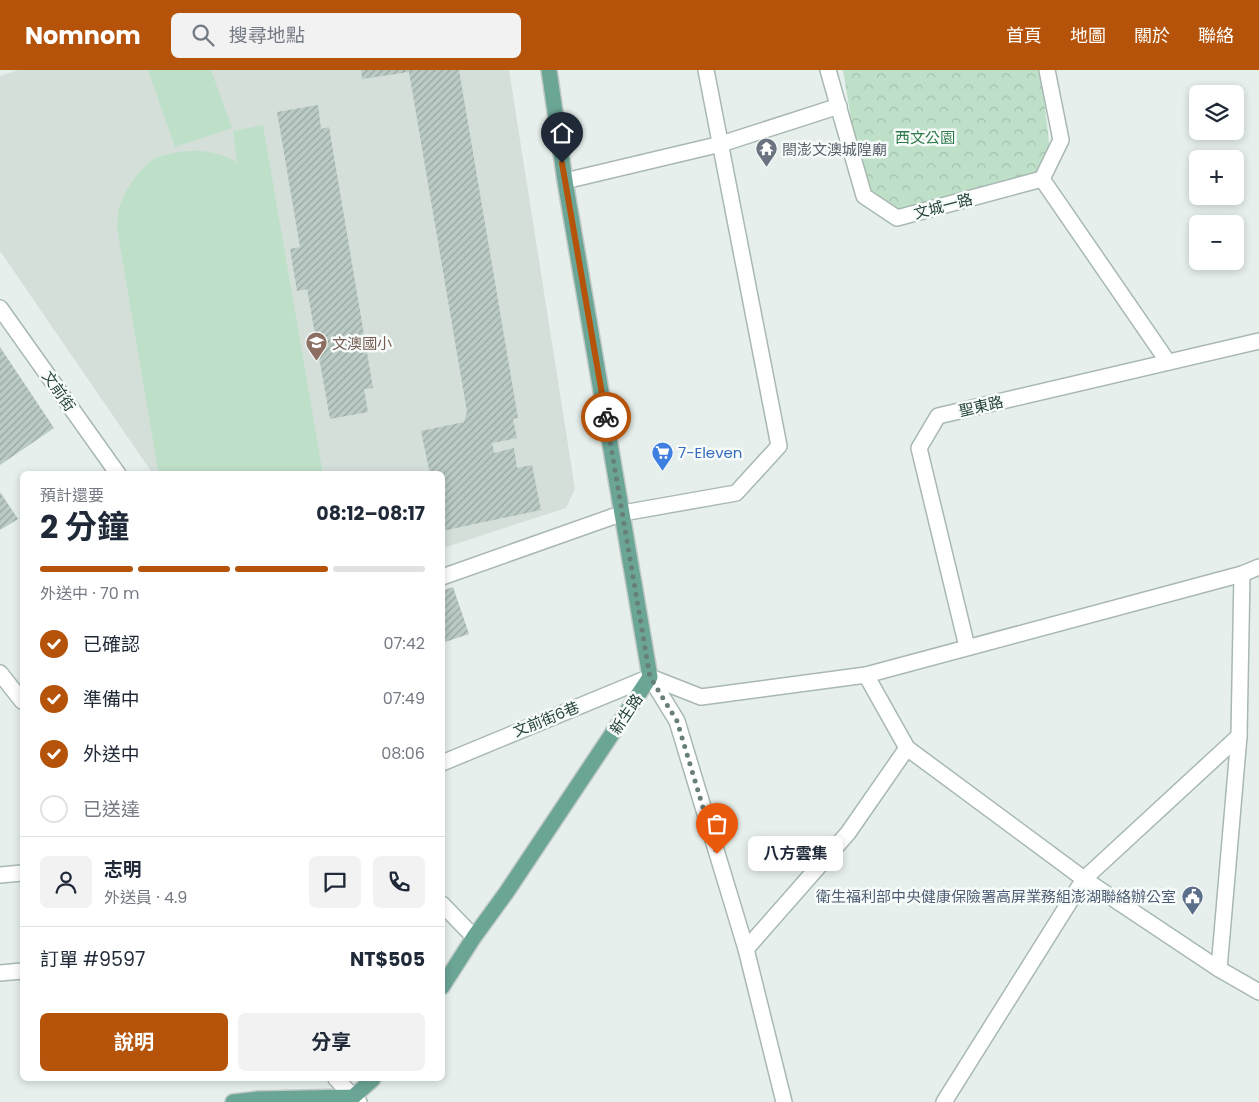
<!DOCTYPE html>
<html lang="zh-TW">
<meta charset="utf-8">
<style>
body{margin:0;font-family:Poppins,"Noto Sans TC",sans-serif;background:#f2f2f3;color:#1f2937;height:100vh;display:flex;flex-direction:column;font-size:19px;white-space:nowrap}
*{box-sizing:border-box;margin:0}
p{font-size:16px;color:#747a83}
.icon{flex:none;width:28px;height:28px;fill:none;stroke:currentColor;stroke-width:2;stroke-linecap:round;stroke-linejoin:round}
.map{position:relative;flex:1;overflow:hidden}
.sheet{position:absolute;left:20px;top:401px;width:425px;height:610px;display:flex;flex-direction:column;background:#fff;border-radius:8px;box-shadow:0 2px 8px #0003}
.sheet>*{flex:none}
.buttons{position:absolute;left:1189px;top:15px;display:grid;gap:10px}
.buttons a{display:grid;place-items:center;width:55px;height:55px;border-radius:8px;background:#fff;box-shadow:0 2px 8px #0003;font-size:25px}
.pin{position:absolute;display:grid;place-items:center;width:42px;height:42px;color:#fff;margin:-51px -21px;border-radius:50% 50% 50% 0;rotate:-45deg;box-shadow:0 0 5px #0007}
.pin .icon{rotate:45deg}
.courier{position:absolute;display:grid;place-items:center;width:50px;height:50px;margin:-25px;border:4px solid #b45309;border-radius:50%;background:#fff;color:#222;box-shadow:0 1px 6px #0007}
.bubble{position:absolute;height:35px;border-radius:8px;background:#fff;box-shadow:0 2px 8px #0003;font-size:16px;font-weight:700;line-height:35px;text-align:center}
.head em{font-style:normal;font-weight:700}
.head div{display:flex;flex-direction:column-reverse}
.head{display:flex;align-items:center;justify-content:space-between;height:85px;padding:0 20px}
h1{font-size:32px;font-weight:700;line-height:38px}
.bar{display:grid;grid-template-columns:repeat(4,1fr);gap:8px 5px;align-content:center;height:60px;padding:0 20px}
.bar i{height:6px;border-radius:4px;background:#e0e1e3}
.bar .selected{background:#b45309}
.bar p{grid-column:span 4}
.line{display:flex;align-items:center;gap:12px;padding:0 20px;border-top:1px solid #e0e1e3}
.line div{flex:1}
.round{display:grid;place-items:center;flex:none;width:52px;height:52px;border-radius:8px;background:#f2f2f3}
ol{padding:0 20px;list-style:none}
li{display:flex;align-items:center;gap:15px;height:55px}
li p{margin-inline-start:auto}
li .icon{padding:5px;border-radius:50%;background:#b45309;color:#fff;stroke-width:4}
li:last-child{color:#747a83}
li i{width:28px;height:28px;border:2px solid #e0e1e3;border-radius:50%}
.button{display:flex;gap:10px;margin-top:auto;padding:10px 20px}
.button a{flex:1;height:58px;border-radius:8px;background:#b45309;color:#fff;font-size:20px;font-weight:700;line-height:58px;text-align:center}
.button a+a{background:#f2f2f3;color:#1f2937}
header{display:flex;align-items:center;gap:30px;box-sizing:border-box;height:70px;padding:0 25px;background:#b45309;color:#fff}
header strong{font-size:24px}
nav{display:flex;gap:28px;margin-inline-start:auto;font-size:18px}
.search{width:350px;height:45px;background:#f2f2f3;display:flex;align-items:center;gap:12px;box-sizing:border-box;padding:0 18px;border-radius:8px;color:#747a83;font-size:19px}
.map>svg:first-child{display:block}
.built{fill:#d4dfda}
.park{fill:url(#park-crowns)}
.garden{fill:#bfe0c8}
.building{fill:url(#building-hatch)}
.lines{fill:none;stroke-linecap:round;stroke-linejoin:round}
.minor-casing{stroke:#a8b8b2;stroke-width:18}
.major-casing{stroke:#c2cac8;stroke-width:18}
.minor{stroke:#fff;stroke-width:15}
.major{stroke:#6aa596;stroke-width:15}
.done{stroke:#687f78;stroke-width:5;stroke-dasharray:0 9}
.route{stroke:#b45309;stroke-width:6}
.labels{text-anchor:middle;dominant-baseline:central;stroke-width:5;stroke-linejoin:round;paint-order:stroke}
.park-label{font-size:15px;fill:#2d7a4b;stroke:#f7fbf9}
.worship-label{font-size:15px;fill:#5b616d;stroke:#f7fbf9;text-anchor:start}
.street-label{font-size:15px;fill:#24423a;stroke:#f7fbf9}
.education-label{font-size:15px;fill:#785e54;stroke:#f7fbf9;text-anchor:start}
.shop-label{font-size:15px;fill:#366cbe;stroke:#f7fbf9;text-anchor:start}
.service-label{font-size:15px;fill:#4e5e75;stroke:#f7fbf9;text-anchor:end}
</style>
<header>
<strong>Nomnom</strong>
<div class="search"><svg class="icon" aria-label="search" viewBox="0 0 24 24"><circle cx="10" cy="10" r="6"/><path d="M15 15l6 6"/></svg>搜尋地點</div>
<nav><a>首頁</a><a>地圖</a><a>關於</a><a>聯絡</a></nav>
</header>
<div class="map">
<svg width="1259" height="1032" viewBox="0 0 1259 1032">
<defs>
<pattern id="park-crowns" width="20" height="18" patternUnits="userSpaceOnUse" patternTransform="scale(1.25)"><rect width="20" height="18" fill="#bfe0c8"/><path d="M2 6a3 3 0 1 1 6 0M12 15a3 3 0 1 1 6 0" fill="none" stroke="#a4c1ad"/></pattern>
<pattern id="building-hatch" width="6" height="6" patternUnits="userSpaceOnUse" patternTransform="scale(1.25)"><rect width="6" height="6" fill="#bbcac4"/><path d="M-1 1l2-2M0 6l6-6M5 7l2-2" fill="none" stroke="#98a6a0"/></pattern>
</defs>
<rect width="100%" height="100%" fill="#e6efeb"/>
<path class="built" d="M18 0H509L575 419 566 438 443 478 442 404H153L0 181V6Z"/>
<path class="park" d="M843 0H1039L1042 10 1050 82 1033 107 897 144 870 124 852 54Z"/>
<g class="garden">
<path d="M148 0H211L232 58 175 77Z"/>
<path d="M263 55 323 404H160L158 400 117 158C118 151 117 142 120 135 126 118 140 98 155 88 159 86 165 85 170 84 196 78 214 80 237 92L233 61Z"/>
</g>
<g class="building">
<path d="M361 0H459L518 348 513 349 517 368 492 373 494 383 514 378 517 398 532 395 541 440 442 461V404H430L421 361 464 352 467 342 409 2 362 9Z"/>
<path d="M318 35 321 59 329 57 373 318 364 319 368 342 330 349 307 219 297 221 290 179 300 177 277 42Z"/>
<path d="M0 277 54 358 0 395Z"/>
<path d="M0 422 18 449 0 460Z"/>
<path d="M453 517 469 564 442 573V521Z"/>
</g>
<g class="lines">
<defs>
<g id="minor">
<path d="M828 0 864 126 897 148 1042 109 1061 70 1047 0"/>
<path d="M1042 109 1168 292"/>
<path d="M565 111 721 74 839 36"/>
<path d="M0 238 118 404"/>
<path d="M442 507 623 443 736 423 779 376 706 0"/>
<path d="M967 577 919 378 938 346 1259 271"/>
<path d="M0 603 22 631"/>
<path d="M866 605 907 678 1084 809 1219 899 1259 922"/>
<path d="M650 607 701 627 866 605 1242 504 1259 497"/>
<path d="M650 607 677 651 746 879 784 1032"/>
<path d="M442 693 650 607"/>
<path d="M0 805 22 803"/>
<path d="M442 834 474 867"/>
<path d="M746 879 848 763 907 678"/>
<path d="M1219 899 1239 666 1242 504"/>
<path d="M0 903 22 901"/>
<path d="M336 1009 359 1032"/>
<path d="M944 1032 1084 809 1239 666"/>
</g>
<g id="major">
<path d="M442 917 474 867 506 823 650 607 565 111 549 0"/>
<path d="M233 1032 258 1029 353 1027 373 1009"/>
</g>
</defs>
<use href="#minor" class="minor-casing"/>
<use href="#major" class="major-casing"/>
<use href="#minor" class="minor"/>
<use href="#major" class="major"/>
</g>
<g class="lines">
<path class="done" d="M606 347 650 607 677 651 717 784"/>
<path class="route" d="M562 93 606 347"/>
</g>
<defs>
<symbol id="temple-pin" viewBox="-11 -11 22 30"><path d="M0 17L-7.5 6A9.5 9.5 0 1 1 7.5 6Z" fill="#6b7280" stroke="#f7fbf9"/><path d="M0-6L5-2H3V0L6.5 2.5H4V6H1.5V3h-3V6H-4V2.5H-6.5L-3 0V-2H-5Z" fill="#fff"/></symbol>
<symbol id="school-pin" viewBox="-11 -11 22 30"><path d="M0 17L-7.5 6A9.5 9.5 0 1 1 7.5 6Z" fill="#8d6e63" stroke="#f7fbf9"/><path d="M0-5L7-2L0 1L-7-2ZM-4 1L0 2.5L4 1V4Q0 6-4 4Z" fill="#fff"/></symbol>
<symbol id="supermarket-pin" viewBox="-11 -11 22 30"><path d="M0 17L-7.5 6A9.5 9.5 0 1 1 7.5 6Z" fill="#3f7fe0" stroke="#f7fbf9"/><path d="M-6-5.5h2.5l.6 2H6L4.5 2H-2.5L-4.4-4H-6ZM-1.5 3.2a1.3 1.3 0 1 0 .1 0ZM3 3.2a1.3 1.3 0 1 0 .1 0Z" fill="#fff"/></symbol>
<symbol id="civic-pin" viewBox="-11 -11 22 30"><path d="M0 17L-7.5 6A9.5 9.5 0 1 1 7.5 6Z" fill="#5c6f8a" stroke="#f7fbf9"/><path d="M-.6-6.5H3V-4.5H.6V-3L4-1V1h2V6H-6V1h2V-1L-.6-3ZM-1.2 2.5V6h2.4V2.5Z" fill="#fff"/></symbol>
</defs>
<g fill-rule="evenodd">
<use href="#temple-pin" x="754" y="66" width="25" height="34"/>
<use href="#school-pin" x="304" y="260" width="25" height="34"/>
<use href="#supermarket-pin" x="650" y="370" width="25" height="34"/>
<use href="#civic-pin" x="1180" y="814" width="25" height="34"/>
</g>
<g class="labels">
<g class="park-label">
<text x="925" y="67">西文公園</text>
</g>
<g class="worship-label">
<text x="782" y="79">閤澎文澳城隍廟</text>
</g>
<g class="street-label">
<text transform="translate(943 136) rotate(-15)">文城一路</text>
<text transform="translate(59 321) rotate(55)">文前街</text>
<text transform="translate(981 336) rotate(-13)">聖東路</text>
<text transform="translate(626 644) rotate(-56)">新生路</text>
<text transform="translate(546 649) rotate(-22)">文前街6巷</text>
</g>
<g class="education-label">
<text x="332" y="273">文澳國小</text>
</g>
<g class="shop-label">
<text x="678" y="382">7-Eleven</text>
</g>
<g class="service-label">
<text x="1176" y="826">衛生福利部中央健康保險署高屏業務組澎湖聯絡辦公室</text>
</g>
</g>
</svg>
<div class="buttons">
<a><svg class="icon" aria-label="layers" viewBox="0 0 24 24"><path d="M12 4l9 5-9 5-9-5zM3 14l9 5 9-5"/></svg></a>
<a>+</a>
<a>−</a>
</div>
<div class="pin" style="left:717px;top:784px;background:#ea580c"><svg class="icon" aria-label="bag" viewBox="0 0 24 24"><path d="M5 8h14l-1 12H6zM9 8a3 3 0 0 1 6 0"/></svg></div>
<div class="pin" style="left:562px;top:93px;background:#1f2937"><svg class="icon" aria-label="home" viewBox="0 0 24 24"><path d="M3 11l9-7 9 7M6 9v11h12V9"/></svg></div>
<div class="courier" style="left:606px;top:347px"><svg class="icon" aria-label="bike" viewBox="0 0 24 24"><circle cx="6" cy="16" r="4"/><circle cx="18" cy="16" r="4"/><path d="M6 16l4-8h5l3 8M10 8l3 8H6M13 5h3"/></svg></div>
<div class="bubble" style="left:748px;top:766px;width:95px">八方雲集</div>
<section class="sheet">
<div class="head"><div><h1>2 分鐘</h1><p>預計還要</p></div><em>08:12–08:17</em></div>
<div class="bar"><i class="selected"></i><i class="selected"></i><i class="selected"></i><i></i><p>外送中 · 70 m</p></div>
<ol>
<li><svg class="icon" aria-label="check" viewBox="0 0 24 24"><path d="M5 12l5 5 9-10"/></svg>已確認<p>07:42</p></li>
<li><svg class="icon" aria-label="check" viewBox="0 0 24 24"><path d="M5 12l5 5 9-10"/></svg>準備中<p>07:49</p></li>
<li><svg class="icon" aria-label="check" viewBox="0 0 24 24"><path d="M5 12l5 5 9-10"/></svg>外送中<p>08:06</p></li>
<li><i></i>已送達</li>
</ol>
<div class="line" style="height:90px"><a class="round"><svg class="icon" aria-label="person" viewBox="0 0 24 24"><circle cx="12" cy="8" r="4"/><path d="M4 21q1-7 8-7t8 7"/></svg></a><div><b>志明</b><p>外送員 · 4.9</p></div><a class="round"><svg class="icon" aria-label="chat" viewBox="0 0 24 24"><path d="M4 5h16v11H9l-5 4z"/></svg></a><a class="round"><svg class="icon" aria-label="phone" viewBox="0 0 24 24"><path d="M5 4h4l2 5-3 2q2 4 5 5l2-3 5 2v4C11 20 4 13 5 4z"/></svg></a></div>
<div class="line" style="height:65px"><div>訂單 #9597</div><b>NT$505</b></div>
<div class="button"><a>說明</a><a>分享</a></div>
</section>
</div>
